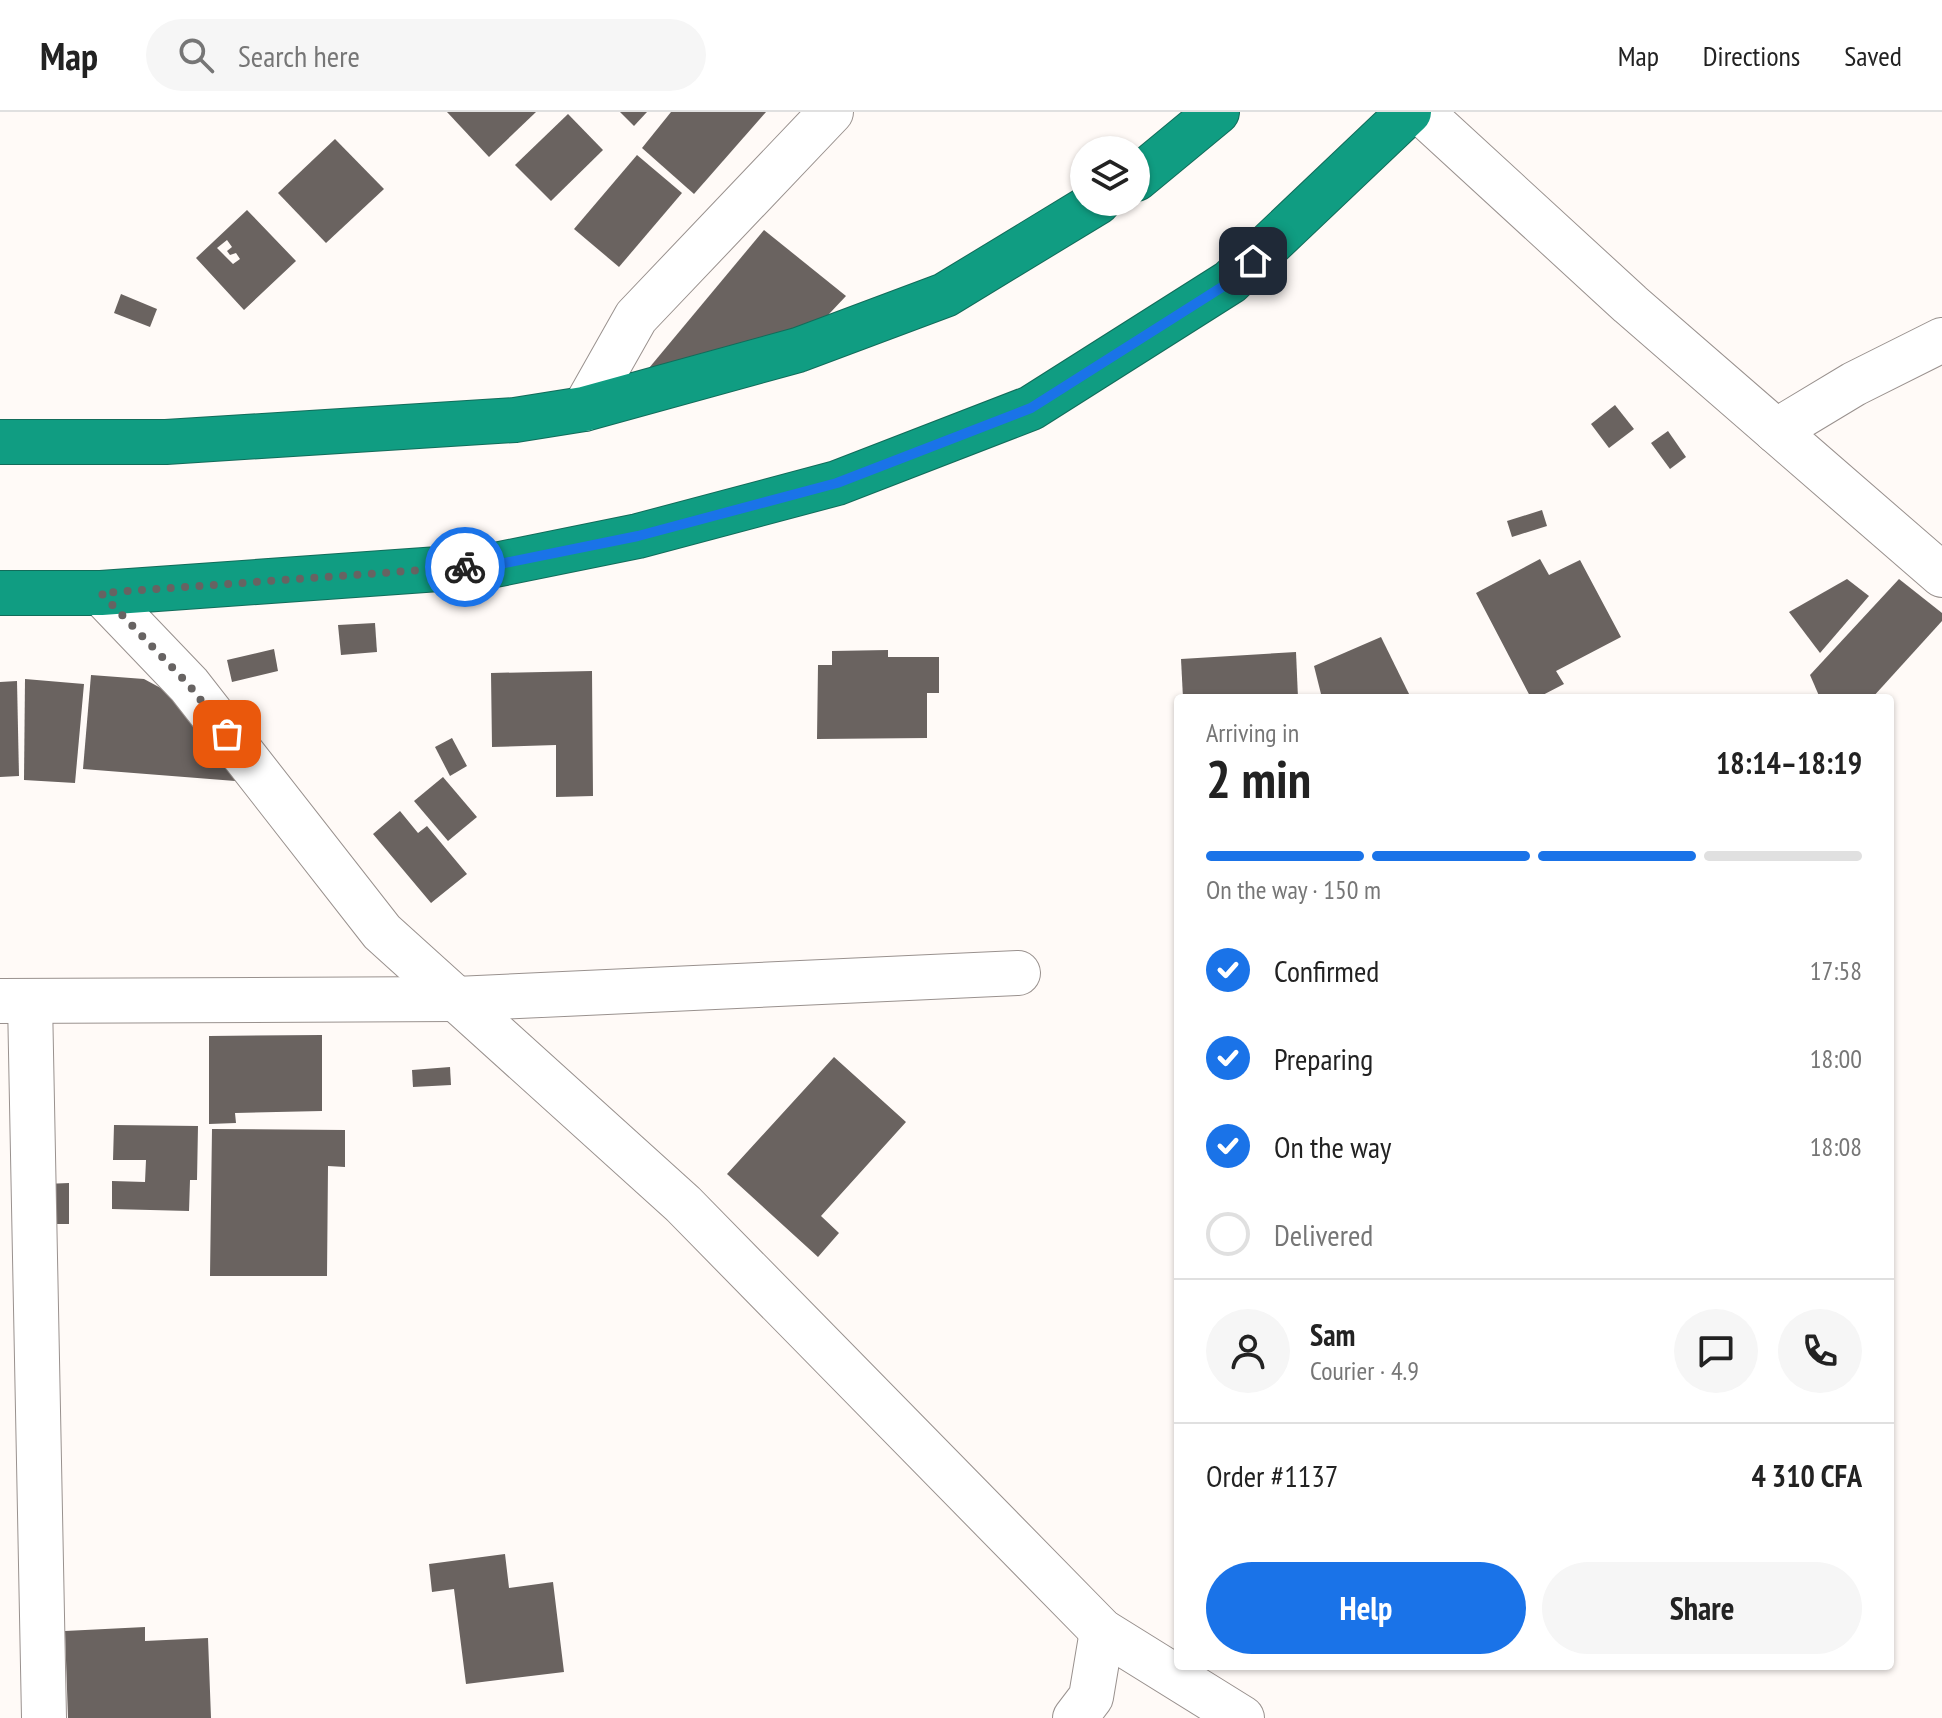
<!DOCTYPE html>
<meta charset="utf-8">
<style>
body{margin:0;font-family:"PT Sans Narrow",sans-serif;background:#f6f6f6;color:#222;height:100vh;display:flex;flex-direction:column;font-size:30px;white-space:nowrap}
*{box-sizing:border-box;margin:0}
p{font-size:26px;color:#767676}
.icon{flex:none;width:44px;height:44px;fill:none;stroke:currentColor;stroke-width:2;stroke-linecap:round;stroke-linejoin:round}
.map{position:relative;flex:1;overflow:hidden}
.details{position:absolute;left:1174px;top:582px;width:720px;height:976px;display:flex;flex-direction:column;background:#fff;border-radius:8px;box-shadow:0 2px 6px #0004}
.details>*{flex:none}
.fabs{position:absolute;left:1070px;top:24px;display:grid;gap:16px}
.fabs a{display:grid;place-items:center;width:80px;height:80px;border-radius:50%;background:#fff;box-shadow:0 2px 6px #0004;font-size:40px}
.pin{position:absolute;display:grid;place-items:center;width:68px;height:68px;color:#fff;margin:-34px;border-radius:16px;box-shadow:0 4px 12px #0006}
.courier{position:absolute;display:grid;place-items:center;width:80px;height:80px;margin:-40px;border:6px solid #1a73e8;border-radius:50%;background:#fff;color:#222;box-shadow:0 2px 10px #0007}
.headline em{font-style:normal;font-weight:700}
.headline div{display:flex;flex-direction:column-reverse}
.headline{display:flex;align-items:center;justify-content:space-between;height:136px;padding:0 32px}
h1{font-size:52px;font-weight:700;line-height:60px}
.bar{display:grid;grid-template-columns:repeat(4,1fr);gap:12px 8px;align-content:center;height:96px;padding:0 32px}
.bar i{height:10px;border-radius:6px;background:#e0e0e0}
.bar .on{background:#1a73e8}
.bar p{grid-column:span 4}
.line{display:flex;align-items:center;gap:20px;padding:0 32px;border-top:2px solid #e0e0e0}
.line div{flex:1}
.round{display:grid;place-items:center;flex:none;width:84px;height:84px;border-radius:42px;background:#f6f6f6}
ol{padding:0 32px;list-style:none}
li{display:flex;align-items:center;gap:24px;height:88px}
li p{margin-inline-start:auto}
li .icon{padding:8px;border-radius:50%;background:#1a73e8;color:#fff;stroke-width:4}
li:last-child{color:#767676}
li i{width:44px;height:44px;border:4px solid #e0e0e0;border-radius:50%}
.button{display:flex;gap:16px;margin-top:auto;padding:16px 32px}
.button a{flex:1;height:92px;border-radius:48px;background:#1a73e8;color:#fff;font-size:32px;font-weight:700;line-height:92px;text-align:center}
.button a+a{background:#f6f6f6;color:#222}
header{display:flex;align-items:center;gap:48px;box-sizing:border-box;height:112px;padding:0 40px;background:#fff;border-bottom:2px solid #e0e0e0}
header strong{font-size:38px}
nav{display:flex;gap:44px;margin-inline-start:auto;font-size:28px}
.search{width:560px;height:72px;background:#f6f6f6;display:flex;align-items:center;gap:20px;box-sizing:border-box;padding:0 28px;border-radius:44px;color:#767676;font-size:30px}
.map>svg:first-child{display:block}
.building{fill:#6a6360;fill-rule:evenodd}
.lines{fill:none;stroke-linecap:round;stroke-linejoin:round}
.street-casing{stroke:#99918e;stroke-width:46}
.highway-casing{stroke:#126c5a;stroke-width:46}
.street{stroke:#fff;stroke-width:44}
.highway{stroke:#109d82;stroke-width:44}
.done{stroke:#676362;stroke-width:8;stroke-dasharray:0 14.4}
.route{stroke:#1a73e8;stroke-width:10}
</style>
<header>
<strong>Map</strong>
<div class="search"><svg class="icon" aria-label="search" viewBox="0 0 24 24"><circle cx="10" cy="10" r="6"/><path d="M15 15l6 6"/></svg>Search here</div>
<nav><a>Map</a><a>Directions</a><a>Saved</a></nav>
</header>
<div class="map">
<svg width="1942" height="1606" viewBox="0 0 1942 1606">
<rect width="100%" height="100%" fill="#fffaf7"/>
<g class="building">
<path d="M447 0H536L489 45Z"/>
<path d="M620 0H647L634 14Z"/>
<path d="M671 0H766L694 82 642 36Z"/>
<path d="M568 2 603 38 551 89 515 53Z"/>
<path d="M335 27 384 77 326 131 278 81Z"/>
<path d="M637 43 682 81 619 155 574 117Z"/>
<path d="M247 98 296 149 244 198 196 146ZM227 128 232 135 227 139 230 143 236 141 240 147 233 152 217 136Z"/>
<path d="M764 118 846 184 796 237 634 274Z"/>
<path d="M121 182 157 197 150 215 114 201Z"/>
<path d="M1615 293 1634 317 1609 336 1591 312Z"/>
<path d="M1668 319 1686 345 1670 357 1651 331Z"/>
<path d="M1542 398 1547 414 1512 425 1507 409Z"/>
<path d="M1540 447 1549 463 1580 448 1621 525 1556 559 1564 572 1537 586H1531L1476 481Z"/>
<path d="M1847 467 1869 484 1820 541 1789 500Z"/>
<path d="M1899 467 1942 501V509L1872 586H1820L1810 563Z"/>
<path d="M375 511 377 540 341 543 338 513Z"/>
<path d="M1381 525 1411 586H1322L1314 554Z"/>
<path d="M274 537 278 559 232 570 227 548Z"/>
<path d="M888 538V545H939V581H927V626L817 627 818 553H832V539Z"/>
<path d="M1296 540 1298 586H1183L1181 547Z"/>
<path d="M592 559 593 684 556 685V633L492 635 491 561Z"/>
<path d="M91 563 144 567 170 581 248 670 83 657Z"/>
<path d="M25 567 84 572 75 671 24 668Z"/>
<path d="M17 569 19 664 0 665V570Z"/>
<path d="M452 626 467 654 450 664 435 635Z"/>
<path d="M443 665 477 705 448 729 414 689Z"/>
<path d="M400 699 418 721 427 714 467 762 431 791 373 722Z"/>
<path d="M322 923V999L235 1001 236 1011 209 1012V924Z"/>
<path d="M834 945 906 1010 821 1104 839 1121 818 1145 727 1062Z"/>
<path d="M450 955 451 973 413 975 412 958Z"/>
<path d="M114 1013 198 1014 197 1068H190L189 1099 112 1097V1069L145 1070 146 1048H113Z"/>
<path d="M212 1017 345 1018V1055L328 1054 327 1164H210Z"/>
<path d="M69 1071V1112H46L45 1072Z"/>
<path d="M505 1442 509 1476 553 1470 564 1560 466 1572 454 1477 432 1480 429 1452Z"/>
<path d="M145 1515V1529L208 1526 211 1606H68L65 1519Z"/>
</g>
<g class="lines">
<defs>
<g id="street">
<path d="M1421 0 1630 192 1942 463"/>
<path d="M584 297 636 205 831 0"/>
<path d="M1776 319 1854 272 1942 228"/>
<path d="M101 481 189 573 382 820 683 1092 1102 1519 1242 1606"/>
<path d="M0 889 456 887 1018 861"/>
<path d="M30 889 44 1606"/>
<path d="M1075 1606 1091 1585 1102 1519"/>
</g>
<g id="highway">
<path d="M1136 67 1217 0"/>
<path d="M0 330H166L515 308 584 297 798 238 945 183 1098 90"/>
<path d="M0 481H101L495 453 638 424 837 371 1031 296 1230 170 1409 0"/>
</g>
</defs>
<use href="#street" class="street-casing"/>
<use href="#highway" class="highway-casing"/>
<use href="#street" class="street"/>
<use href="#highway" class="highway"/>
</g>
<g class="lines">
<path class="done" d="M227 622 189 573 101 481 465 455"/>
<path class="route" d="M465 455 495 453 638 424 837 371 1031 296 1230 170 1253 149"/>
</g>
</svg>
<div class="fabs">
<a><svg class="icon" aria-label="layers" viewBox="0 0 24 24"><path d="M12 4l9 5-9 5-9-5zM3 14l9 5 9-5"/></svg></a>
</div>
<div class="pin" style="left:227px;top:622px;background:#ea580c"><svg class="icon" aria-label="bag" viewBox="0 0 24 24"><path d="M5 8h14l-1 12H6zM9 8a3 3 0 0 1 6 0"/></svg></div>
<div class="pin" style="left:1253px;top:149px;background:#1f2937"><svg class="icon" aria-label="home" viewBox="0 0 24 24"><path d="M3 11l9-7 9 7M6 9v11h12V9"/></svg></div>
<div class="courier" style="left:465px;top:455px"><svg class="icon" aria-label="bike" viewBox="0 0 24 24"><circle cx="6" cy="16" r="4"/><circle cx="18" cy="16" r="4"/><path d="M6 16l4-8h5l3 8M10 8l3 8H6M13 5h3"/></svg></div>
<section class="details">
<div class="headline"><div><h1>2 min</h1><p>Arriving in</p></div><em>18:14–18:19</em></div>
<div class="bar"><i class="on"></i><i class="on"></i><i class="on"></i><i></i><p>On the way · 150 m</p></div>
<ol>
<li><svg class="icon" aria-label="check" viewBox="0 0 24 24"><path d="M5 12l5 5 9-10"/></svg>Confirmed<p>17:58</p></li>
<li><svg class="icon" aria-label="check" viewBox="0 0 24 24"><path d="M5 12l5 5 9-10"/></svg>Preparing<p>18:00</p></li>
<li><svg class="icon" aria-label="check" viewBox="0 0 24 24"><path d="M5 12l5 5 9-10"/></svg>On the way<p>18:08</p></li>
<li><i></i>Delivered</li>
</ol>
<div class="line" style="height:144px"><a class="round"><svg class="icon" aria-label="person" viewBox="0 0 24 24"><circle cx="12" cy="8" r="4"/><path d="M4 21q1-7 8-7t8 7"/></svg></a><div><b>Sam</b><p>Courier · 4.9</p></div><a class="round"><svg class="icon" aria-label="chat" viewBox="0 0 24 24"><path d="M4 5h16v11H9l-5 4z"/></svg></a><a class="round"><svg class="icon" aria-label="phone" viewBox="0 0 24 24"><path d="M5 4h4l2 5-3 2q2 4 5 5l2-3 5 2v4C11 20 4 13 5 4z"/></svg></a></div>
<div class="line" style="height:104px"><div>Order #1137</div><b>4 310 CFA</b></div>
<div class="button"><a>Help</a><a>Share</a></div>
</section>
</div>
